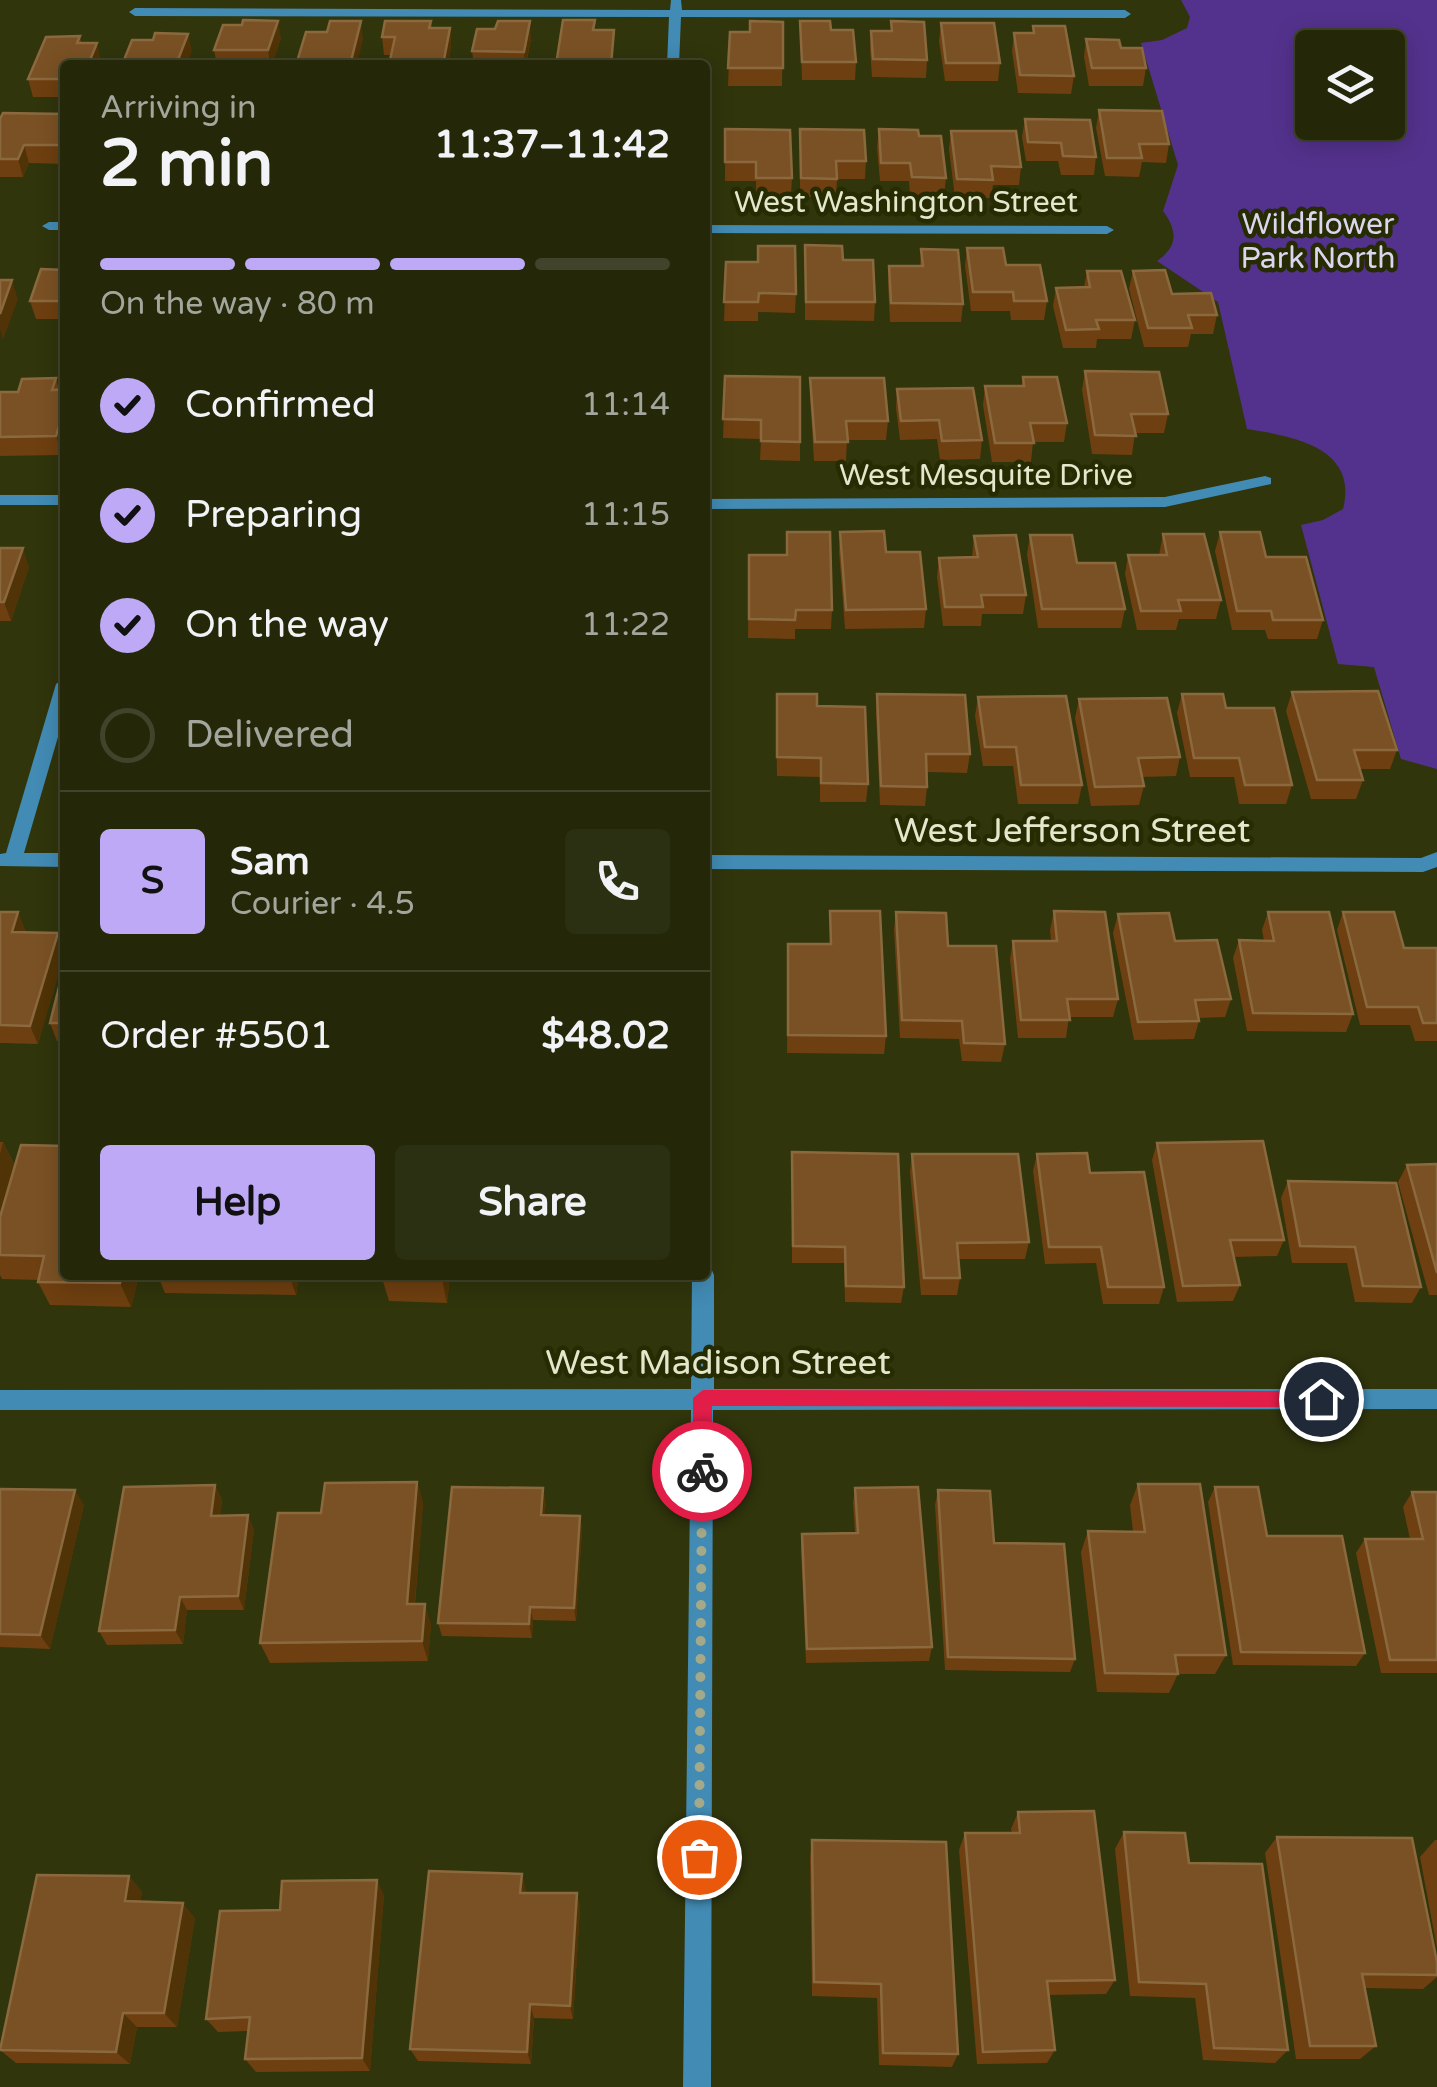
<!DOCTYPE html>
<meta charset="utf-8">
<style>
body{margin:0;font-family:"Varela Round",sans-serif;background:#2c3012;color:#f1f3f6;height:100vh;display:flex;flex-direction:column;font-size:38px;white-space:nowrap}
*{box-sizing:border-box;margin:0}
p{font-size:32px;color:#a3a69c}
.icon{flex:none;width:55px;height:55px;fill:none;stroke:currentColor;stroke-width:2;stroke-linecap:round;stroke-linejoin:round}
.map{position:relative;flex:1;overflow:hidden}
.drawer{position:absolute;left:60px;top:60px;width:650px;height:1220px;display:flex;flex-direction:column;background:#242809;border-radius:10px;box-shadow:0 5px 25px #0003,0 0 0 2px #41442a}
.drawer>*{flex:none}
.controls{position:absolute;left:1295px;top:30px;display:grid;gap:20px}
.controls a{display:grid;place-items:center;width:110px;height:110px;border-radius:10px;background:#242809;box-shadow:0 5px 25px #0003,0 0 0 2px #41442a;font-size:50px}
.pin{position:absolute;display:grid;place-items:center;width:85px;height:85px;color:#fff;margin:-42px;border:5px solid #fff;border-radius:50%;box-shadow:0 2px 10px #0007}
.courier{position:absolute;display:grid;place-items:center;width:100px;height:100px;margin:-50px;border:8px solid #e11d48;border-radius:50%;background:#fff;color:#222;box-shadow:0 2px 12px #0007}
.overview em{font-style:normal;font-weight:700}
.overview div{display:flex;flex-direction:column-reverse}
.overview{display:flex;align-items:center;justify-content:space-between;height:170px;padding:0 40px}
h1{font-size:65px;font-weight:700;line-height:75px}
.bar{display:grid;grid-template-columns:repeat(4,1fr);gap:15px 10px;align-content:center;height:120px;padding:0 40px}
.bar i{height:12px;border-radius:8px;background:#41442a}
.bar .active{background:#bda9f5}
.bar p{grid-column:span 4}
.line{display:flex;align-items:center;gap:25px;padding:0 40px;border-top:2px solid #41442a}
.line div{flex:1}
.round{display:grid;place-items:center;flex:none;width:105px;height:105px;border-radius:10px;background:#2c3012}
ol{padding:0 40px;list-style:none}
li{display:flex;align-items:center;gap:30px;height:110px}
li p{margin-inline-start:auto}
li .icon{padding:10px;border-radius:50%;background:#bda9f5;color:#111;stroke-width:4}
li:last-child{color:#a3a69c}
li i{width:55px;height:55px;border:5px solid #41442a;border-radius:50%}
.button{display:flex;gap:20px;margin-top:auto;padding:20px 40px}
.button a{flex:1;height:115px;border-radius:10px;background:#bda9f5;color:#111;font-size:40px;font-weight:700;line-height:115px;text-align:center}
.button a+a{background:#2c3012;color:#f1f3f6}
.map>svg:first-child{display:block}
.green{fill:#53328d;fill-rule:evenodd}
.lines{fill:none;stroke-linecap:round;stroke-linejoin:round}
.minor{fill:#428bb4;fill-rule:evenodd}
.wall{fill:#6e3f10}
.shaded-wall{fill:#503306}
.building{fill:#7a5124;stroke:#8b693f;stroke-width:2.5}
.route{fill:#e11d48}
.done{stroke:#a4a989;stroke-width:10;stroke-dasharray:0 18}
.labels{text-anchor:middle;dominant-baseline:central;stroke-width:9;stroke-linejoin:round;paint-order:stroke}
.far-street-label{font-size:30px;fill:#e3e8cc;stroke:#262b02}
.far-park-label{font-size:30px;fill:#dbd5ef;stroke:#262b02}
.street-label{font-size:35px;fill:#e3e8cc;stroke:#262b02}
</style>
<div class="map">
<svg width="1437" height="2087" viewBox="0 0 1437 2087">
<rect width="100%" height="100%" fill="#30350c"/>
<path class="green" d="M1181 0H1437V769L1401 759 1374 667 1338 664 1301 525 1323 520 1343 509C1359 447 1292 436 1247 429L1218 302 1157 261C1179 246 1177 230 1163 211L1178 165 1141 43 1162 40 1187 28 1190 17ZM1312 48H1388V122H1312Z"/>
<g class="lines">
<g class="minor">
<path d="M671 0H681L682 10H1125L1131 14 1125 18 681 17 679 65H667L669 17 135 16 129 12 135 8 670 10Z"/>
<path d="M65 222V230H49L42 226 49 222Z"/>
<path d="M705 225 1107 226 1114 230 1107 234 705 233Z"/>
<path d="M1265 476 1271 478V484L1165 507 705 509V499L1165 497Z"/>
<rect x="0" y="495" width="65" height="10"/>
<path d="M65 678V713L24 853H65V867L0 866V854L6 853 56 684Z"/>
<path d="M1437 852V867L1423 872 705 869V855L1421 858Z"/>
<path d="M705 1266 711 1268 714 1275V1389H1437V1409L713 1410 711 2087H683L691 1410H0V1390L691 1389 692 1275H705Z"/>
</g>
</g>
<g class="wall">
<path d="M431 21 432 28H450L451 46 448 65H389L391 55H384L382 37Z"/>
<path d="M800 21 831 30 856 62 855 80H802Z"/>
<path d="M891 21 927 60 926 78 872 77 870 49 871 31H891Z"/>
<path d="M783 22 782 86H728L730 32H750Z"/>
<path d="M941 23 1000 63 998 81H945L939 41Z"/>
<path d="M1033 26 1074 76 1071 94 1018 93 1012 51 1014 33H1033Z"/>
<path d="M80 36 81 43 101 61 100 65H65V97H33L28 79Z"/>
<path d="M281 38 272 65H217L214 50Z"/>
<path d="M531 39 526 65H474L472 51Z"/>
<path d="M1086 39 1121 48 1146 68 1143 86H1089L1084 57Z"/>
<path d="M1099 110 1169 144 1166 163 1142 162 1139 177 1105 176 1096 128Z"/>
<path d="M65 114V164L29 163 23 177H0V119Z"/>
<path d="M1025 119 1096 157 1094 175H1061L1058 161H1026L1022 137Z"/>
<path d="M725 129 792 178 791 196H756V181H725Z"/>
<path d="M800 129 866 161 865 179H837L836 197H800Z"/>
<path d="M879 129 919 136 946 178 944 196H910L909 181H880L877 148Z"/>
<path d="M951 131 1021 167 1019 185H993L991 198H955L949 149Z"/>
<path d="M805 245 843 260 875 302 874 321 805 320Z"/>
<path d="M967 248 1006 265 1047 301 1044 320H1011L1010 311H971L965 266Z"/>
<path d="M921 249 963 304 961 322H890L888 284 889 266H920Z"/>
<path d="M726 262 796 294 795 313 758 312V321H724Z"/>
<path d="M65 270V319H36L30 301Z"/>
<path d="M1087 271 1135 320 1131 339H1097L1096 348H1063L1053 306 1056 288 1084 287Z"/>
<path d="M1133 271 1172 294 1217 315 1213 334H1191L1188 347H1144L1129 289Z"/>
<path d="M1085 371 1168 414 1164 433H1135L1132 455 1092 454 1082 390Z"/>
<path d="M725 376 800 442V461L760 460 761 439 723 438Z"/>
<path d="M1023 377 1067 423 1064 442H1033L1031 462H992L983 405 985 386H1022Z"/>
<path d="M56 378 59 390 65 389V445L62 455 0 456V392H18Z"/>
<path d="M810 378 888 421 886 440H847L846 461H814L810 397Z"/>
<path d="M897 389 982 440 980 459 940 460 937 439 900 440 896 408Z"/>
<path d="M787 532 832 610 831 629H795V639L748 638 749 555H786Z"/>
<path d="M840 532 926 609 924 628 845 629 839 551Z"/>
<path d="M1220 532 1266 557 1323 620 1317 639H1268L1265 630H1232L1215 551Z"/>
<path d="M1163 534 1221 600 1216 619H1179L1176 630H1137L1125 574 1128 555H1159Z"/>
<path d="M1030 535 1077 563 1125 609 1121 628H1038L1027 554Z"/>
<path d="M974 536 1026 595 1023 614H982L981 626H943L937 577 939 558 972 557Z"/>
<path d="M0 548 29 567 11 621H0Z"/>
<path d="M1292 692 1397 750 1390 769H1359L1363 780 1356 799H1311L1286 711Z"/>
<path d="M877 694 970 754 967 773 927 772V787L925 806 880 805 876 713Z"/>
<path d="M1182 694 1226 708 1292 785 1286 804H1239L1234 777H1190L1177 713Z"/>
<path d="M978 697 1082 785 1078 804H1018L1013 766H983L975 716Z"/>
<path d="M1079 699 1180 757 1176 776 1142 777 1144 786 1139 805 1091 806 1075 718Z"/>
<path d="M817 706 868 784 866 802H820V777L777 776 776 713Z"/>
<path d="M830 911 886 1036 884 1054 787 1053 788 944H830Z"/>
<path d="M1054 911 1118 999 1113 1017H1069L1066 1038H1018L1010 959 1013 941H1051L1050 930Z"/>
<path d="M0 912H18L25 932 65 949 38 1044 0 1043Z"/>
<path d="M896 912 948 946 1005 1044 1001 1062 962 1061 959 1039 900 1038 894 930Z"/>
<path d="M1268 912 1353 1014 1346 1032 1247 1031 1233 958 1239 940 1264 941 1262 930Z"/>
<path d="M1343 912 1404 948H1437V1041H1415L1410 1025H1360L1337 930Z"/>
<path d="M1118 914 1175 941 1231 999 1225 1017 1199 1018V1021L1194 1039 1134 1040 1113 933Z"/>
<path d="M65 963V1041H57L50 1023Z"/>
<path d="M0 1142H3L15 1166 65 1275H139L131 1307 50 1305 38 1282 39 1280 2 1279 0 1275Z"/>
<path d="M1157 1143 1284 1240 1277 1256 1234 1257 1240 1285 1233 1301 1177 1302 1152 1160Z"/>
<path d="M792 1152 904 1287 901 1303 845 1302 844 1263H792Z"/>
<path d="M912 1154 1029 1242 1025 1259H958L960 1278 957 1295H921L910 1172Z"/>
<path d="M1037 1154 1090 1173 1164 1287 1159 1304H1103L1096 1263 1045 1264 1033 1171Z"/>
<path d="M1437 1164V1295H1429L1398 1182 1407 1165Z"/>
<path d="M1288 1181 1421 1287 1412 1303 1355 1302 1347 1263H1292L1281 1198Z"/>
<path d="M299 1275 296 1295 165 1293 158 1276Z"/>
<path d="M450 1275 447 1303 389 1301 382 1278Z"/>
<path d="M480 1275H533L532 1278 480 1277Z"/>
<path d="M417 1482 423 1503 415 1604 431 1624 428 1661 270 1663 260 1643 321 1513Z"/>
<path d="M1138 1484 1226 1655 1215 1674H1178L1169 1693 1097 1692 1081 1552 1088 1531 1133 1532 1130 1505Z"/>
<path d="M215 1485 222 1500 220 1515 254 1529 244 1610H187L183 1644 107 1645 99 1631Z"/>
<path d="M1215 1487 1267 1536 1365 1653 1356 1666 1233 1665 1208 1502Z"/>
<path d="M855 1488 932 1647 929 1661 806 1663 801 1548 802 1534 855 1533 853 1503Z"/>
<path d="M0 1489 84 1505 50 1649 0 1647Z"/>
<path d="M938 1490 994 1543 1075 1659 1070 1672 945 1670 935 1505Z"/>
<path d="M1412 1492H1437V1673H1381L1356 1553 1365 1539H1410L1403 1507Z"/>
<path d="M546 1503 544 1515 580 1516 582 1530 576 1621 533 1620 532 1638 442 1636 438 1623Z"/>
<path d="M1018 1812 1115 1980 1106 1994 1049 1995 1055 2050 1047 2063 977 2064 959 1850 965 1833H1012L1011 1829Z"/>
<path d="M1124 1832 1189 1863 1288 2050 1275 2063 1203 2060 1195 1998 1130 1996 1115 1849Z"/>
<path d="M1277 1837 1437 1962V1977L1423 1989 1365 1988 1376 2046 1360 2059H1296L1265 1853Z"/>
<path d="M812 1840 958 2054 952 2067 879 2065 877 1998 812 1996 810 1857Z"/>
<path d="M1435 1840H1437V1948L1420 1857Z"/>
<path d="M522 1874 526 1893H577L580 1908 573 2019 534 2018 531 2064 418 2061 410 2049Z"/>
<path d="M129 1876 142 1892 140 1902 195 1918 177 2027H137L130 2064 16 2063 0 2050Z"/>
<path d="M384 1895 370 2071 256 2072 245 2059 248 2031 218 2032 206 2019 280 1910Z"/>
</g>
<g class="shaded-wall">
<path d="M278 21 281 38 272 65H270L268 50Z"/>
<path d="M361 21 363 39 357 65H350Z"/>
<path d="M530 21 531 39 525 65 524 52Z"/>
<path d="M450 28 451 46 448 65H443Z"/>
<path d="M614 30 613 65H611Z"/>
<path d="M188 34 192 51 187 65H176Z"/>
<path d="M97 43 101 61 100 65H88Z"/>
<path d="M24 145 29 163 23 177 18 159Z"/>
<path d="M12 280 18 299 3 340 0 330V314Z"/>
<path d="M65 407V445L62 455 56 436Z"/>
<path d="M23 548 29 567 11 621 4 602Z"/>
<path d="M18 912 26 931 20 950 12 932Z"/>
<path d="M58 933 65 953 38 1044 30 1026Z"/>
<path d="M3 1142 15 1167 0 1231V1154Z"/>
<path d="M122 1275H139L131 1307 120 1283Z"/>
<path d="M291 1275H299L296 1295 290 1278Z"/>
<path d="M442 1275H450L447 1303 442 1279Z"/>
<path d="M417 1482 423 1503 413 1624 407 1604Z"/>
<path d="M215 1485 222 1500 218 1530 211 1516Z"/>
<path d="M543 1488 546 1503 543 1529 541 1515Z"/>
<path d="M75 1490 84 1505 50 1649 40 1635Z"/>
<path d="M248 1515 254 1529 244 1610 238 1596Z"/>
<path d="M580 1516 582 1530 576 1621 574 1608Z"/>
<path d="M180 1597 187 1610 183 1644 175 1630Z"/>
<path d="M425 1604 431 1624 428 1661 422 1641Z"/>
<path d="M530 1607 533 1620 532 1638 529 1624Z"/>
<path d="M522 1874 526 1889 524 1908 520 1893Z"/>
<path d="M129 1876 142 1892 138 1917 125 1901Z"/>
<path d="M377 1880 384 1895 370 2071 362 2058Z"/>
<path d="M577 1893 580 1908 573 2019 570 2006Z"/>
<path d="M183 1903 195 1918 177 2027 164 2013Z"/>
<path d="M530 2004 534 2018 531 2064 527 2052Z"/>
<path d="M123 2013 137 2027 130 2064 116 2052Z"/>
</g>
<g class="building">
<path d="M243 20 278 21 268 50H214L223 25H242Z"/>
<path d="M563 20H595L593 30H614L611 65H556Z"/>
<path d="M330 21H361L350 65H296L306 32H327Z"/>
<path d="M385 21H431L429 28H450L443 65H389L395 37H382Z"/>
<path d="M498 21H530L524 52 472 51 477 29H495Z"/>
<path d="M750 21 783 22V68H728L730 32H750Z"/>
<path d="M800 21H830L831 30H853L856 62H802Z"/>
<path d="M891 21 924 22 927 60 873 59 871 31H892Z"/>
<path d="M941 23H994L1000 63H946Z"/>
<path d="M1033 26H1065L1074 76 1020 75 1014 33H1034Z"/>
<path d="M155 33 188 34 176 65H122L132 40H153Z"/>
<path d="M80 36 77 43H97L88 65H65V79H28L46 37Z"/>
<path d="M1086 39 1119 40 1121 48H1142L1146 68H1092Z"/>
<path d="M1099 110 1162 111 1169 144H1139L1142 158H1107Z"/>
<path d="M3 113 65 114V145H24L18 159H0V119Z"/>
<path d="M1025 119 1090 120 1096 157 1063 156 1061 143 1028 142Z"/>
<path d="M725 129 790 130 792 178H756V162H725Z"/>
<path d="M800 129 864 130 866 161H836L837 179 801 178Z"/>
<path d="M879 129 918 130 919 136H941L946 178 912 177 910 163H881Z"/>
<path d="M951 131H1016L1021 167 991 166 993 180 957 179Z"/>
<path d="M805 245 842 246 843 260H873L875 302H806Z"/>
<path d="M758 246H795L796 294 759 293 758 302H724L726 262H758Z"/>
<path d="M967 248H1003L1006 265H1040L1047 301H1014L1013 292H973Z"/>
<path d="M921 249 958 250 963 304 891 303 889 266H923Z"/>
<path d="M41 269 65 270V301H30Z"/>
<path d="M1165 270 1172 294 1211 293 1217 315H1188L1192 328H1148L1133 271Z"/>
<path d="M1087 271H1121L1135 320H1096L1099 329 1066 330 1056 288 1090 287Z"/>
<path d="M0 280H12L0 314Z"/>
<path d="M1085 371 1159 372 1168 414H1131L1136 436 1095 435Z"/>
<path d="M725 376 800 377V442L761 441V420L723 419Z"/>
<path d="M1023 377H1057L1067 423H1030L1034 443H995L985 386H1024Z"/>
<path d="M56 378 52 390 65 389V407L56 436 0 437V392H18L22 379Z"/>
<path d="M810 378H884L888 421H846L848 442H815Z"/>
<path d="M973 388 982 440 942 441 939 420 901 421 897 389Z"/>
<path d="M884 531 886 552H920L926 609 846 610 840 532Z"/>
<path d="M787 532H830L832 610H796L795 620 749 619V555H787Z"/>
<path d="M1220 532H1260L1266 557H1306L1323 620H1273L1271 611H1237Z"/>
<path d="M1163 534H1204L1221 600H1178L1181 611H1141L1128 555H1167Z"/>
<path d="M1016 535 1026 595H981L983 607H945L939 558 978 557 974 536Z"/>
<path d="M1030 535H1072L1077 563H1115L1125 609H1042Z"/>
<path d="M0 548H23L4 602H0Z"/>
<path d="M1378 691 1397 750H1354L1363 780H1317L1292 692Z"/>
<path d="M777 694H817V706L865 707 868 784 821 783V758L777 757Z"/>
<path d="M877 694 965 695 970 754H926L927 787 881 786Z"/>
<path d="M1182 694H1223L1226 708H1274L1292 785H1245L1239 758H1194Z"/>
<path d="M1066 696 1082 785H1021L1016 747H985L978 697Z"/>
<path d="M1167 698 1180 757 1138 758 1144 786 1095 787 1079 699Z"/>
<path d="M830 911H880L886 1036 788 1035V944H831Z"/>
<path d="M1054 911 1105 912 1118 999H1067L1070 1020H1021L1013 941H1057Z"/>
<path d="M0 912H18L12 932 58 933 30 1026 0 1025Z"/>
<path d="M896 912 946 913 948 946H996L1005 1044 964 1043 962 1021 902 1020Z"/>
<path d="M1268 912H1329L1353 1014 1253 1013 1239 940 1274 941Z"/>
<path d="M1343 912H1394L1404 948H1437V1023H1423L1418 1007H1367Z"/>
<path d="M1169 913 1175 941 1217 940 1231 999 1195 1000 1199 1021 1138 1022 1118 914Z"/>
<path d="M65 963V1023H50Z"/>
<path d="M1263 1141 1284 1240H1230L1240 1285 1183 1286 1157 1143Z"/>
<path d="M21 1145 65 1146V1275H122L120 1283 38 1282 44 1256 0 1255V1217Z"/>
<path d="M792 1152 898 1154 904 1287 846 1286 845 1247 793 1246Z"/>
<path d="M1087 1153 1090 1173 1144 1172 1164 1287H1108L1101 1247H1049L1037 1154Z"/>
<path d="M912 1154H1018L1029 1242 957 1243 960 1278H924Z"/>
<path d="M1437 1164V1273L1407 1165Z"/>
<path d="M1288 1181 1396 1183 1421 1287 1363 1286 1355 1247 1300 1246Z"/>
<path d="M158 1275H291L290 1278Z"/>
<path d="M383 1275H442V1279L382 1278Z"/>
<path d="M417 1482 407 1604H425L422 1641 260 1643 278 1513H321L325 1483Z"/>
<path d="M1138 1484H1200L1226 1655H1175L1178 1674 1105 1673 1088 1531 1145 1532Z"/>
<path d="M215 1485 211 1516 248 1515 238 1596 180 1597 175 1630 99 1631 124 1487Z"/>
<path d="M452 1487 543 1488 541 1515 580 1516 574 1608 530 1607 529 1624 438 1623Z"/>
<path d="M918 1487 932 1647 807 1649 802 1534 858 1533 855 1488Z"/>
<path d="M1215 1487H1258L1267 1536H1342L1365 1653 1241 1652Z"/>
<path d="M0 1489 75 1490 40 1635 0 1634Z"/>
<path d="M938 1490 990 1491 994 1543 1064 1544 1075 1659 948 1657Z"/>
<path d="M1412 1492H1437V1660H1390L1365 1539H1423Z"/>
<path d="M1094 1811 1115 1980 1047 1981 1055 2050 983 2052 965 1833H1020L1018 1812Z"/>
<path d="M1124 1832 1185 1833 1189 1863 1262 1864 1288 2050 1214 2048 1206 1984 1139 1982Z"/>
<path d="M1277 1837 1412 1838 1437 1962V1975L1362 1974 1376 2046H1310Z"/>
<path d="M812 1840 946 1842 958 2054 883 2053 881 1984 814 1982Z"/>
<path d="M429 1871 522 1874 520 1893H577L570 2006 530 2004 527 2052 410 2049Z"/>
<path d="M37 1875 129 1876 125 1901 183 1903 164 2013H123L116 2052 0 2050Z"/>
<path d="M377 1880 362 2058 245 2059 250 2017 206 2019 220 1911 280 1910 282 1881Z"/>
</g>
<path class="route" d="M703 1390 1321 1391 1330 1399 1321 1407 712 1406V1471L702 1479 693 1471V1398Z"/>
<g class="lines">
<path class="done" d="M699 1857 702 1471"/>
</g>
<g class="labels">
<g class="far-street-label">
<text x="906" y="202">West Washington Street</text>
<text x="986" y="475">West Mesquite Drive</text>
</g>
<g class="far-park-label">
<text x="1318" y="224">Wildflower<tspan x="1318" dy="34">Park North</tspan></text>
</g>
<g class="street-label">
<text x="1072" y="831">West Jefferson Street</text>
<text x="718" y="1363">West Madison Street</text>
</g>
</g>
</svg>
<div class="controls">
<a><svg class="icon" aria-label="layers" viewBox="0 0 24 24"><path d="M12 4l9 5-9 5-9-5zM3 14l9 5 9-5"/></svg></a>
</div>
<div class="pin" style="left:699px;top:1857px;background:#ea580c"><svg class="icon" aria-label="bag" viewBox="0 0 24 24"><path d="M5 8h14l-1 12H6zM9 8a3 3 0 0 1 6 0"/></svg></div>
<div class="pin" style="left:1321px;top:1399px;background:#1f2937"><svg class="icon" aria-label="home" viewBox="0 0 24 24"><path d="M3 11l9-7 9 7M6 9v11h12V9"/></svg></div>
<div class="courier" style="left:702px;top:1471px"><svg class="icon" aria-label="bike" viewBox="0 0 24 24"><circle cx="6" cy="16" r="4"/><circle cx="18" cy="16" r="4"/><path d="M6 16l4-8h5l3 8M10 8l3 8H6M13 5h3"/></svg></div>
<section class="drawer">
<div class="overview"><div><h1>2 min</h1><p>Arriving in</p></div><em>11:37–11:42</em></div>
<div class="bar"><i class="active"></i><i class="active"></i><i class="active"></i><i></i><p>On the way · 80 m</p></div>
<ol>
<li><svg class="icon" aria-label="check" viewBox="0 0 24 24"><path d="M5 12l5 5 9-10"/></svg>Confirmed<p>11:14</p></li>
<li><svg class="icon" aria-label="check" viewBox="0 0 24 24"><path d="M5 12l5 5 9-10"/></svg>Preparing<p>11:15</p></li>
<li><svg class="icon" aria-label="check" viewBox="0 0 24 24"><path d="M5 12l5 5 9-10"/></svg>On the way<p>11:22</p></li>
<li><i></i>Delivered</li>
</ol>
<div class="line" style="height:180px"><b class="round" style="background:#bda9f5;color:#111">S</b><div><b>Sam</b><p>Courier · 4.5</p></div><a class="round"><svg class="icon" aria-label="phone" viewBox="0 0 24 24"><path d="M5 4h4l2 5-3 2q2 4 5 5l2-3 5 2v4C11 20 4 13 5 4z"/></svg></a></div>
<div class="line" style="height:130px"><div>Order #5501</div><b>$48.02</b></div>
<div class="button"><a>Help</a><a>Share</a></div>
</section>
</div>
